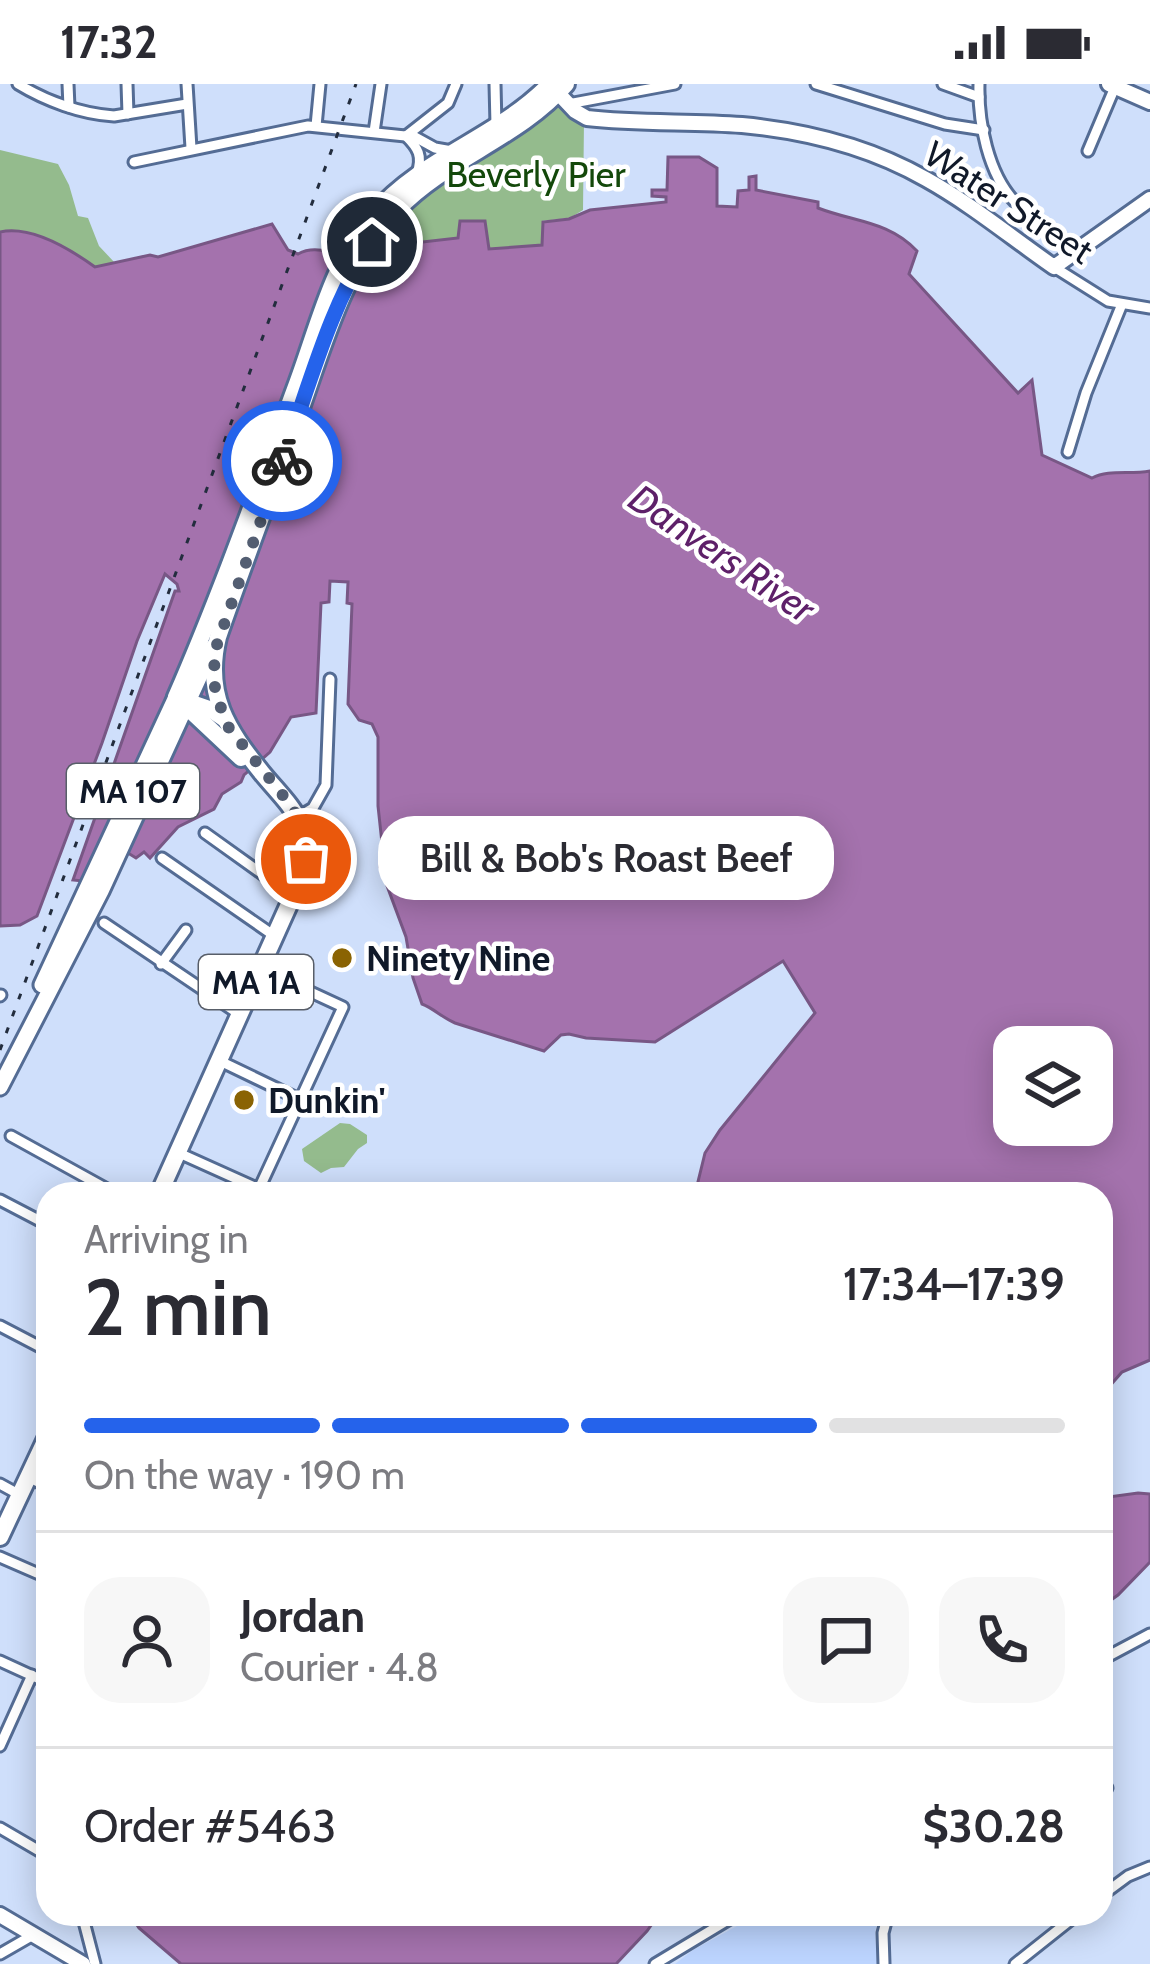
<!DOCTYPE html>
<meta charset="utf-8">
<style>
body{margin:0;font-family:Cabin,sans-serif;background:#f7f7f7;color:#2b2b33;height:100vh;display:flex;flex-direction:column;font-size:45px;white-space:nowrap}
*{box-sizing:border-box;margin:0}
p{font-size:39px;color:#7c7c81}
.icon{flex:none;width:66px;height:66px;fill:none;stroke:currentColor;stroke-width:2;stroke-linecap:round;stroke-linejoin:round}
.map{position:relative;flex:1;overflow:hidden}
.details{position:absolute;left:36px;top:1098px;width:1077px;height:744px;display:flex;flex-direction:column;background:#fff;border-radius:36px;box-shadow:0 6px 30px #0003}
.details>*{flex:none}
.buttons{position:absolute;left:993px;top:942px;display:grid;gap:24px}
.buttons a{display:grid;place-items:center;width:120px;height:120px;border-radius:24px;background:#fff;box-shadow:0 6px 30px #0003;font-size:60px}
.pin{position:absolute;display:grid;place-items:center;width:102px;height:102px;color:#fff;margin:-51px;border:6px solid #fff;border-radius:50%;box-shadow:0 3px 12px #0007}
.courier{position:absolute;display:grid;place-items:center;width:120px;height:120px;margin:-60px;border:9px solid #2563eb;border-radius:50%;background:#fff;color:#222;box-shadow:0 3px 15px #0007}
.bubble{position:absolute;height:84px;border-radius:36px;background:#fff;box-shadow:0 6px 30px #0003;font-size:39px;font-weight:600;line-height:84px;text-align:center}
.summary em{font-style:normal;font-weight:600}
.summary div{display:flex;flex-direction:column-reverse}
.summary{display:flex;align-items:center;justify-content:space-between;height:204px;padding:0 48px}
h1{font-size:78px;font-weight:600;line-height:90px}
.bar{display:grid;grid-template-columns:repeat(4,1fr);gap:18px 12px;align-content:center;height:144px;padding:0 48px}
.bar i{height:15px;border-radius:9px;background:#e1e1e2}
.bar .on{background:#2563eb}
.bar p{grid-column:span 4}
.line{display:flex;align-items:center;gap:30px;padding:0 48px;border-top:3px solid #e1e1e2}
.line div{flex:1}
.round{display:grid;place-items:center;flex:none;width:126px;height:126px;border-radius:36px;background:#f7f7f7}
.status{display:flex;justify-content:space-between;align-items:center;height:84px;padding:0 60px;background:#fff;direction:ltr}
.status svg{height:33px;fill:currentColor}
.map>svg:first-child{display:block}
.built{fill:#bcd4fe}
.green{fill:#94bb8d}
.water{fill:#a472ad;stroke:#785785;stroke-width:3;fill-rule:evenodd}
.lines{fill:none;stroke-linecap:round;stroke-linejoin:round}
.street-casing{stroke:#546c94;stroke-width:15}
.secondary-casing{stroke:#546c94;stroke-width:20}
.primary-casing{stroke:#546c94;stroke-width:21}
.highway-casing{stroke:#546c94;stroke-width:22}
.street{stroke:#fff;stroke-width:9}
.secondary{stroke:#fff;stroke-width:14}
.primary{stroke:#fff;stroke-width:15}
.highway{stroke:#fff;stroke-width:16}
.rail{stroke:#232d3e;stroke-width:3;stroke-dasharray:6 12;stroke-linecap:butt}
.done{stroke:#535e72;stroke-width:12;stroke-dasharray:0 21.6}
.route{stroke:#2563eb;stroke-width:15}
.poi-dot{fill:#8a6303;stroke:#fff;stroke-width:4.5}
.labels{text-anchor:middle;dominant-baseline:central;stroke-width:9;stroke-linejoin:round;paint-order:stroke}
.shield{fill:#fff;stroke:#585e69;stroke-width:3}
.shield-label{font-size:33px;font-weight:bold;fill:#101929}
.park-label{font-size:36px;fill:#13480a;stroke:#fff}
.street-label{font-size:36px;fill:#101929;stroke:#fff}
.poi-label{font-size:36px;font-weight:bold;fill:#101929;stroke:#fff;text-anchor:start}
.water-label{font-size:39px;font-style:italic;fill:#5e2069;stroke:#fff}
</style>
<div class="status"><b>17:32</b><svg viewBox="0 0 49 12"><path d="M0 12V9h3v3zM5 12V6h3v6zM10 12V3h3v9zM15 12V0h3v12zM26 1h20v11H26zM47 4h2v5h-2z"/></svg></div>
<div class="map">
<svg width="1150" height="1880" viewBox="0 0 1150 1880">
<rect width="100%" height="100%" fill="#cfdffb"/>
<path class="built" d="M759 1830H879L875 1848 877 1880H675L693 1866Z"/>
<g class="green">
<path d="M559 18 584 37 583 126 570 134 542 137 543 161 488 165 485 137 458 154 386 162C394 114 517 47 559 18Z"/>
<path d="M0 66 58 80 69 101 78 132 88 134 99 162 115 179 94 183C70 165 31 141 0 148Z"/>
<path d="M340 1039 350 1040 367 1051V1059L358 1065 344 1083 331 1084 321 1089 304 1077 302 1065Z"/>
</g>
<g class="water">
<path d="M668 73H699L717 84V122L737 123 738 107 749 106V93L756 92V106L818 118V124C854 138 889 137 917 167L909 190 1018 309 1032 296 1042 371 1092 394C1109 385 1130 391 1150 387V1276L1122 1288 1101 1312V1110H695L705 1069 720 1046 815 929 783 877 655 958 586 954 569 950 561 951 544 967 455 939C443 934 433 924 422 920L413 894 406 853 380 783 382 759 378 722V653L372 640 359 636 348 620 352 520 347 519 348 498 330 497 329 518 321 519 316 629 291 633 270 668 244 691 241 698 222 710 214 725 178 743 150 774 144 768 136 774 128 769 83 797 73 796 175 507H179L177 500 165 490 137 557 102 659 37 832 20 841 0 842V148C31 141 70 165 95 183L150 171 158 173 272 140 288 166 298 170C307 165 319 165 329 168L330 173 351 172 379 163 458 154 460 137H485L489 165 542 161 543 138 569 135 590 126 666 118V113L652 112V106H667ZM1014 963H1092V1041H1014Z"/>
<path d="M1138 1409 1150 1410V1478L1118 1511 1101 1523V1414Z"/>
<path d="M130 1830H659L647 1847 616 1880H181L139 1844Z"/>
</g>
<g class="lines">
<defs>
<g id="street">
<path d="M18 0C46 17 81 30 114 32L187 20"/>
<path d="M68 0 69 23"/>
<path d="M127 0 128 30"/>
<path d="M187 0 191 64"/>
<path d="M495 0 496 41"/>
<path d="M816 0 945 40 984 46"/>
<path d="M943 0 979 13"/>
<path d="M979 0C978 38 988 90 1015 118 1033 137 1056 151 1076 167"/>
<path d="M568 20 675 0"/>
<path d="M316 42 320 0"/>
<path d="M374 48 381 0"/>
<path d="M406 52 448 19 456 0"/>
<path d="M406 52C418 64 423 72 417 89"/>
<path d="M1088 67 1115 3"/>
<path d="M134 78 308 42 415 53 435 64 452 67"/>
<path d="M1054 183 1108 217 1150 224"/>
<path d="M1068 368 1086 309 1122 220"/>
<path d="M298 733 313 724 326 701 330 595"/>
<path d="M205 749 293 812"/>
<path d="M162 774 276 853"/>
<path d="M104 839 239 930"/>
<path d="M161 880 186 846"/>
<path d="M0 912 1 911"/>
<path d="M220 977 301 1016"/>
<path d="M11 1052 116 1110"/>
<path d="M179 1069 259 1105 343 923 261 885"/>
<path d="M0 1116 48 1141"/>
<path d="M0 1242 48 1267"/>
<path d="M28 1393 48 1403"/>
<path d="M0 1400 20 1411"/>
<path d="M0 1473 48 1494"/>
<path d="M1101 1576 1150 1550"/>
<path d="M0 1577 48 1599"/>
<path d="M0 1662 32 1591"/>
<path d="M1101 1708 1107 1704"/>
<path d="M0 1744 48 1772"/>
<path d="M1101 1812 1128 1792 1150 1783"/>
<path d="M82 1830 95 1880"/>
<path d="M0 1870 33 1851"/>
<path d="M655 1880 738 1830"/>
<path d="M884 1880 883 1849 888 1830"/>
<path d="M1015 1880 1078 1830"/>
</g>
<g id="secondary">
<path d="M1109 0 1150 18"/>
<path d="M558 9 575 27 587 34C638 40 691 37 742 41 806 47 870 63 926 95 971 120 1012 154 1054 183L1150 115"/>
<path d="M0 1831 83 1880"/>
</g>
<g id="primary">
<path d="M42 901 176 613 208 624 224 635"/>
<path d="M0 1003 101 807 213 563"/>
</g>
<g id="highway">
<path d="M241 674 176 613C220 512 257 408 295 305 318 245 331 180 374 130 423 73 499 53 550 0"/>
<path d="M159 1110 304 787C312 737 290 723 262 689 227 645 204 611 218 553 242 484 268 415 293 346 321 271 341 185 398 125 447 74 519 54 566 0"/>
<path d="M0 1453 48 1351"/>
</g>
</defs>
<use href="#street" class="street-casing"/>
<use href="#secondary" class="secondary-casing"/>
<use href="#primary" class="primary-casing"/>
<use href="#highway" class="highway-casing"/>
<use href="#street" class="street"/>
<use href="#secondary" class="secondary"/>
<use href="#primary" class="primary"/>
<use href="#highway" class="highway"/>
<path class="rail" d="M0 966 356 0"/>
</g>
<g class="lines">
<path class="done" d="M282 377 214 569 215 605 226 640 293 724 304 751 306 775"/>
<path class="route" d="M282 377C309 304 329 223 372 158"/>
</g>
<g class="poi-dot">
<circle cx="342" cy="874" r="12"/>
<circle cx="244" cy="1016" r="12"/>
</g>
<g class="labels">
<g class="shield">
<rect x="67" y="680" width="132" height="54" rx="9"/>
<rect x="199" y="871" width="114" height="54" rx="9"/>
</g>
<g class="shield-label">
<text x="133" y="707">MA 107</text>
<text x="256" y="898">MA 1A</text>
</g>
<g class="park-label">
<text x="536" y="90">Beverly Pier</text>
</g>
<g class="street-label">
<text transform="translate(1009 118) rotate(33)">Water Street</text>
</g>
<g class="poi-label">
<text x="366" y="874">Ninety Nine</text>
<text x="268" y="1016">Dunkin'</text>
</g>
<g class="water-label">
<text transform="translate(722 469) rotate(34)">Danvers River</text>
</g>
</g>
</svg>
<div class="buttons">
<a><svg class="icon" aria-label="layers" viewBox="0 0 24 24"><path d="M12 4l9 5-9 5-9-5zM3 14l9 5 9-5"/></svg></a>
</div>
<div class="pin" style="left:306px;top:775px;background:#ea580c"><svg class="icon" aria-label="bag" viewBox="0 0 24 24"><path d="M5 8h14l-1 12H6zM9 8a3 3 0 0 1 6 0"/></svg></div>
<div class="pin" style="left:372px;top:158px;background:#1f2937"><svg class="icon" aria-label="home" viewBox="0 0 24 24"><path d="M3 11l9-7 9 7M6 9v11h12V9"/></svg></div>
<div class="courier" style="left:282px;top:377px"><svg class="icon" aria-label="bike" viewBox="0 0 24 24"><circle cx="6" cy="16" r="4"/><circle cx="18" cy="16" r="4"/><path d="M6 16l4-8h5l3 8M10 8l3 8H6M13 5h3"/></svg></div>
<div class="bubble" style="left:378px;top:732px;width:456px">Bill &amp; Bob's Roast Beef</div>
<section class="details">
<div class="summary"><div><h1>2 min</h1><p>Arriving in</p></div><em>17:34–17:39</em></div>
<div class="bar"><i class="on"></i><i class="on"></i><i class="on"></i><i></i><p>On the way · 190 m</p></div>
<div class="line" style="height:216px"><a class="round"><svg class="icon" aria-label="person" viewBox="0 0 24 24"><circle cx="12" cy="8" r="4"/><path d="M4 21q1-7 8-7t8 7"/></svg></a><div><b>Jordan</b><p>Courier · 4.8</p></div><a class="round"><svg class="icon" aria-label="chat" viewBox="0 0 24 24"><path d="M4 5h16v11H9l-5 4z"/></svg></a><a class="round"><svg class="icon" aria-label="phone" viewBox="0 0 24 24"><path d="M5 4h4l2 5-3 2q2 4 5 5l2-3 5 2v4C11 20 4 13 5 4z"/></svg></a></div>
<div class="line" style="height:156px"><div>Order #5463</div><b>$30.28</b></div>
</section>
</div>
